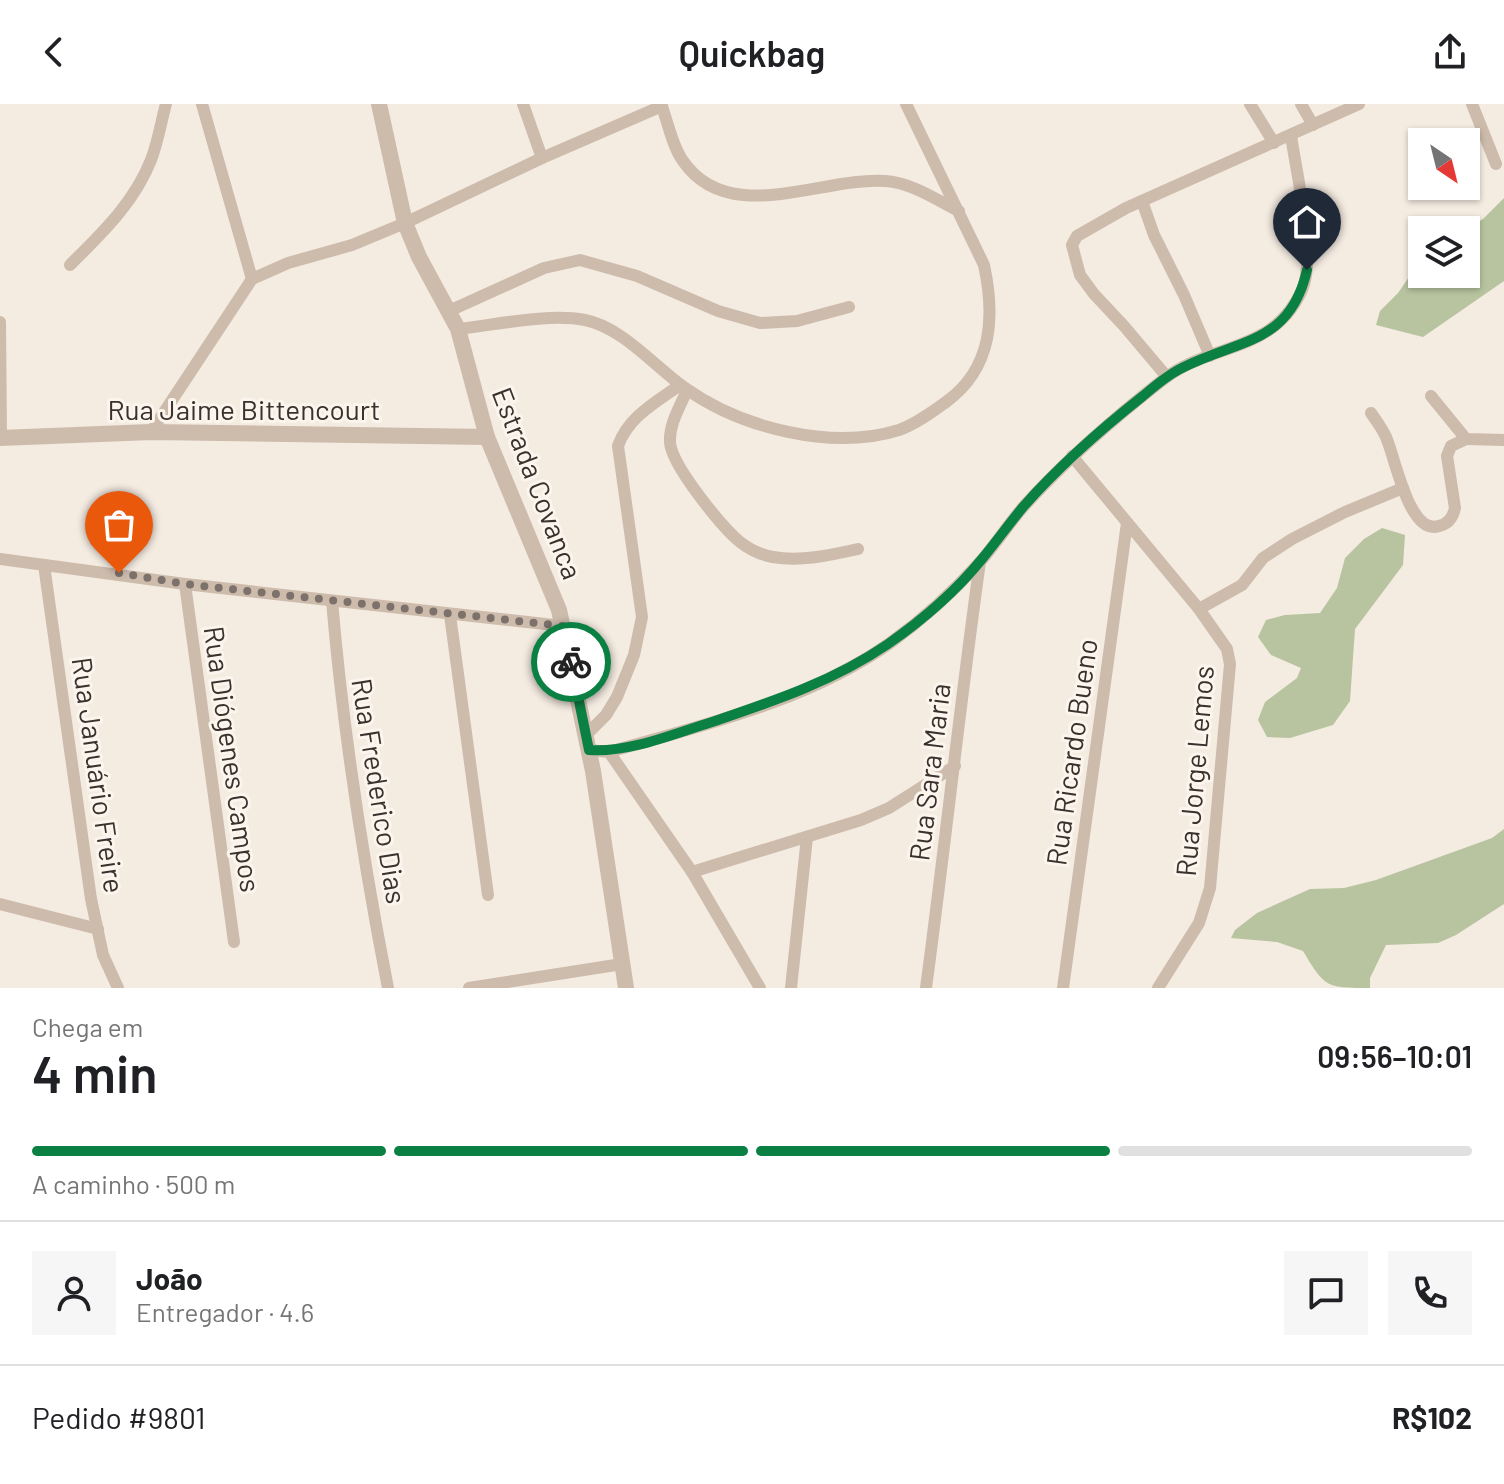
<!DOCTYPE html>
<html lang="pt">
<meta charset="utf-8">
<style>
body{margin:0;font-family:Barlow,sans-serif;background:#f6f6f6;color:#202124;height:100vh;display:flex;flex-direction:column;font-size:30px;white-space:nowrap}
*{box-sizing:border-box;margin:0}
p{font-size:26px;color:#757577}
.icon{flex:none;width:44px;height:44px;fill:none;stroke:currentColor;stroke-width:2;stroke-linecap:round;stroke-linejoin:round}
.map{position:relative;height:884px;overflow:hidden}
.sheet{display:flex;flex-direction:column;background:#fff;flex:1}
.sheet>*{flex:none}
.needle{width:52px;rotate:145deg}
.tools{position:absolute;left:1408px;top:24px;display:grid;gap:16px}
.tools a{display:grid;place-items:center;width:72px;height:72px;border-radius:0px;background:#fff;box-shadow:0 2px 6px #0004;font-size:40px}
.pin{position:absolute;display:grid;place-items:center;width:68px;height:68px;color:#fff;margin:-82px -34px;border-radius:50% 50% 50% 0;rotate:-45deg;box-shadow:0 0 8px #0007}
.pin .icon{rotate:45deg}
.courier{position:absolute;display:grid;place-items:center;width:80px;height:80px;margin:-40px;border:6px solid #0b8043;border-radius:50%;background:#fff;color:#222;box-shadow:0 2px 10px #0007}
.head em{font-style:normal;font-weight:600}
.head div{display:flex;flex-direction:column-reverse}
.head{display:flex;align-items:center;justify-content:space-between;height:136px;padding:0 32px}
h1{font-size:52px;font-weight:600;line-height:60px}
.bar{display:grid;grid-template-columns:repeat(4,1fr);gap:12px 8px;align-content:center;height:96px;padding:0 32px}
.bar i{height:10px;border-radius:6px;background:#e0e0e0}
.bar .active{background:#0b8043}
.bar p{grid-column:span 4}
.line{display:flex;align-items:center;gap:20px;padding:0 32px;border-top:2px solid #e0e0e0}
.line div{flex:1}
.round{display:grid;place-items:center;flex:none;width:84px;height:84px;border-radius:0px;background:#f6f6f6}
header{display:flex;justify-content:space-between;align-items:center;height:104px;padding:0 32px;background:#fff;font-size:36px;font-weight:600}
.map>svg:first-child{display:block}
.green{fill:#b8c4a0}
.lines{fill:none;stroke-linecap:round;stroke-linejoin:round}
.minor{stroke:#cdbbac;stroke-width:12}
.tertiary{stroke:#cdbbac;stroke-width:16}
.done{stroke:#7c716b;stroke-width:8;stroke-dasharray:0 14.4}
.route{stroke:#0b8043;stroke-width:10}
.labels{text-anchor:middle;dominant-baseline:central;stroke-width:6;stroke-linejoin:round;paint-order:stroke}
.street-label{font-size:28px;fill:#3b302b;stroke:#fbf5ee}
</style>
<header><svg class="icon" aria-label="back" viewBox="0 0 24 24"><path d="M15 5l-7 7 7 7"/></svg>Quickbag<svg class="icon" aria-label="share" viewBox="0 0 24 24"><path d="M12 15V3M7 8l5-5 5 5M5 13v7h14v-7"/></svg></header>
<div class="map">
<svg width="1504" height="884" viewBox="0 0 1504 884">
<rect width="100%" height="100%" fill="#f4ebe1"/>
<g class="green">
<path d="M1504 94V177L1423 233 1376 221 1380 207 1398 189 1422 154V170H1466V126H1464L1483 115Z"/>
<path d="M1382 424 1405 431 1403 461 1355 525 1350 597 1333 621 1290 634 1267 633 1258 616 1265 598 1297 574 1301 564 1271 551 1258 533 1266 516 1285 511 1320 509 1337 484 1345 454 1364 435Z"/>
<path d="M1504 725V800L1456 831 1438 839 1386 841 1370 874V884C1327 884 1325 884 1303 847L1277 838 1231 834 1235 826 1257 809 1310 785 1344 784 1376 776 1492 734Z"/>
</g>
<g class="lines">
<g class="minor">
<path d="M202 0 252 175"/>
<path d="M523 0 542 54"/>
<path d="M661 0C668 18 672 42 683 57 729 124 823 72 886 77 912 79 937 96 959 107"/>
<path d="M1250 0 1274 39"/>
<path d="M1301 0 1313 21"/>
<path d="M1472 0 1496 60"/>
<path d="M1142 97 1154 131 1184 191 1210 252"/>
<path d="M70 161C102 129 134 99 151 56 158 38 161 18 166 0"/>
<path d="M449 207 544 164 580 156 637 172 718 207 760 219 797 217 849 203"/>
<path d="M0 218 1 334"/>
<path d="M458 225C496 221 547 209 585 216 622 223 655 263 685 284 741 324 832 347 899 326 916 320 932 308 946 298 993 264 995 212 984 161L906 0"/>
<path d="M1167 273 1124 222 1094 190 1080 171 1072 141 1077 132 1126 104 1359 0"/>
<path d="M687 286C680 303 669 320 670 338 671 361 722 423 740 438 749 445 761 451 773 453 801 458 831 451 858 445"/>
<path d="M1431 292 1466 335 1504 336"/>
<path d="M1371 309C1376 316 1381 323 1385 331 1395 350 1408 432 1439 422 1449 420 1453 413 1455 404L1447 352 1451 342 1466 335"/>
<path d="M151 328 252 175 288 159 352 141 405 119 542 54 662 2"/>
<path d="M1072 352 1199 505 1227 545 1230 560 1210 784 1199 819 1158 884"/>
<path d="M0 455 185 480 563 522"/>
<path d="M44 461 91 795 103 851 118 884"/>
<path d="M185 480 234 838"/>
<path d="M332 497C343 627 363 756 388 884"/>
<path d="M1199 505 1242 481 1263 454 1292 435 1345 408 1403 384"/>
<path d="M450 511 488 791"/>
<path d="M586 631 606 611 617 593 634 551 642 513 618 342C628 313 656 298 680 281"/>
<path d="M589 646 609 648 692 768 760 884"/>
<path d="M609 648C704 621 808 597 890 539 922 516 953 488 980 458 996 440 1009 419 1025 401 1067 355 1114 314 1164 275 1212 238 1273 250 1302 186 1317 153 1296 69 1291 31"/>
<path d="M692 768 861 716 889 704 955 662"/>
<path d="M0 800 98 825"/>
<path d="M469 884 622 860"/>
<path d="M791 884 807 733"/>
<path d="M926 884C945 742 960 600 980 458"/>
<path d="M1063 884 1127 419"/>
</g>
<g class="tertiary">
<path d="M379 0 405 119 419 153 458 225 487 333 559 506 593 667 626 884"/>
<path d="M0 334 151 328 487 333"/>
</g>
</g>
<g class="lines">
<path class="done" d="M119 469 185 480 563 522 571 558"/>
<path class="route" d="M571 558 589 646C629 649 673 630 712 618 774 597 834 577 888 540 921 517 956 487 982 455 996 438 1009 420 1023 403 1059 362 1100 326 1143 292 1155 282 1167 271 1182 264 1238 235 1290 241 1307 166"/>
</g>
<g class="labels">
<g class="street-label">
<text x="244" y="305">Rua Jaime Bittencourt</text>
<text transform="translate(538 379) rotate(69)">Estrada Covanca</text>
<text transform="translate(1071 648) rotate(-82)">Rua Ricardo Bueno</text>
<text transform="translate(233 655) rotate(82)">Rua Diógenes Campos</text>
<text transform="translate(1194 667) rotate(-85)">Rua Jorge Lemos</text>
<text transform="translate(929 668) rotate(-83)">Rua Sara Maria</text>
<text transform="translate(99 671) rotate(82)">Rua Januário Freire</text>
<text transform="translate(380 687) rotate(81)">Rua Frederico Dias</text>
</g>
</g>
</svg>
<div class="tools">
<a><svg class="needle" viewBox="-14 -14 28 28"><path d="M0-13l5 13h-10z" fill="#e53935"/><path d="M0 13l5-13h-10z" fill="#757577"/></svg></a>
<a><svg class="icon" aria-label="layers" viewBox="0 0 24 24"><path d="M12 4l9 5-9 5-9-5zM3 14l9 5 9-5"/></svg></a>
</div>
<div class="pin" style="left:119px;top:469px;background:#ea580c"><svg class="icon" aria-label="bag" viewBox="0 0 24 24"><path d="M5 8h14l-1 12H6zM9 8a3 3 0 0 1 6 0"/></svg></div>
<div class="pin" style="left:1307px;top:166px;background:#1f2937"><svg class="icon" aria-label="home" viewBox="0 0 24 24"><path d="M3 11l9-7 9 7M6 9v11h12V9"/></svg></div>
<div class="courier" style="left:571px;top:558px"><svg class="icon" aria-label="bike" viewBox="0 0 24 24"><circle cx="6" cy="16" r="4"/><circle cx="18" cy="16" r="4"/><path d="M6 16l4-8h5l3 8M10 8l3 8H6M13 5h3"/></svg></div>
</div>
<section class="sheet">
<div class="head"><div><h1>4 min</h1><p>Chega em</p></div><em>09:56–10:01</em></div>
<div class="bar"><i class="active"></i><i class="active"></i><i class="active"></i><i></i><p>A caminho · 500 m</p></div>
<div class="line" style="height:144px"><a class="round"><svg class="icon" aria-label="person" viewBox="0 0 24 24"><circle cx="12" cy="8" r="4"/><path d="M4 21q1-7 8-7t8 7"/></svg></a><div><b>João</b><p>Entregador · 4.6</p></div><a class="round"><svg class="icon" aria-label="chat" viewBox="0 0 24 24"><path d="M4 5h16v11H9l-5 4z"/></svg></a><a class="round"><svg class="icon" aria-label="phone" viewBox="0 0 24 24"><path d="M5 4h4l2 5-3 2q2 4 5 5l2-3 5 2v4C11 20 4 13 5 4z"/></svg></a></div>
<div class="line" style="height:104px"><div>Pedido #9801</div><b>R$102</b></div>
</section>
